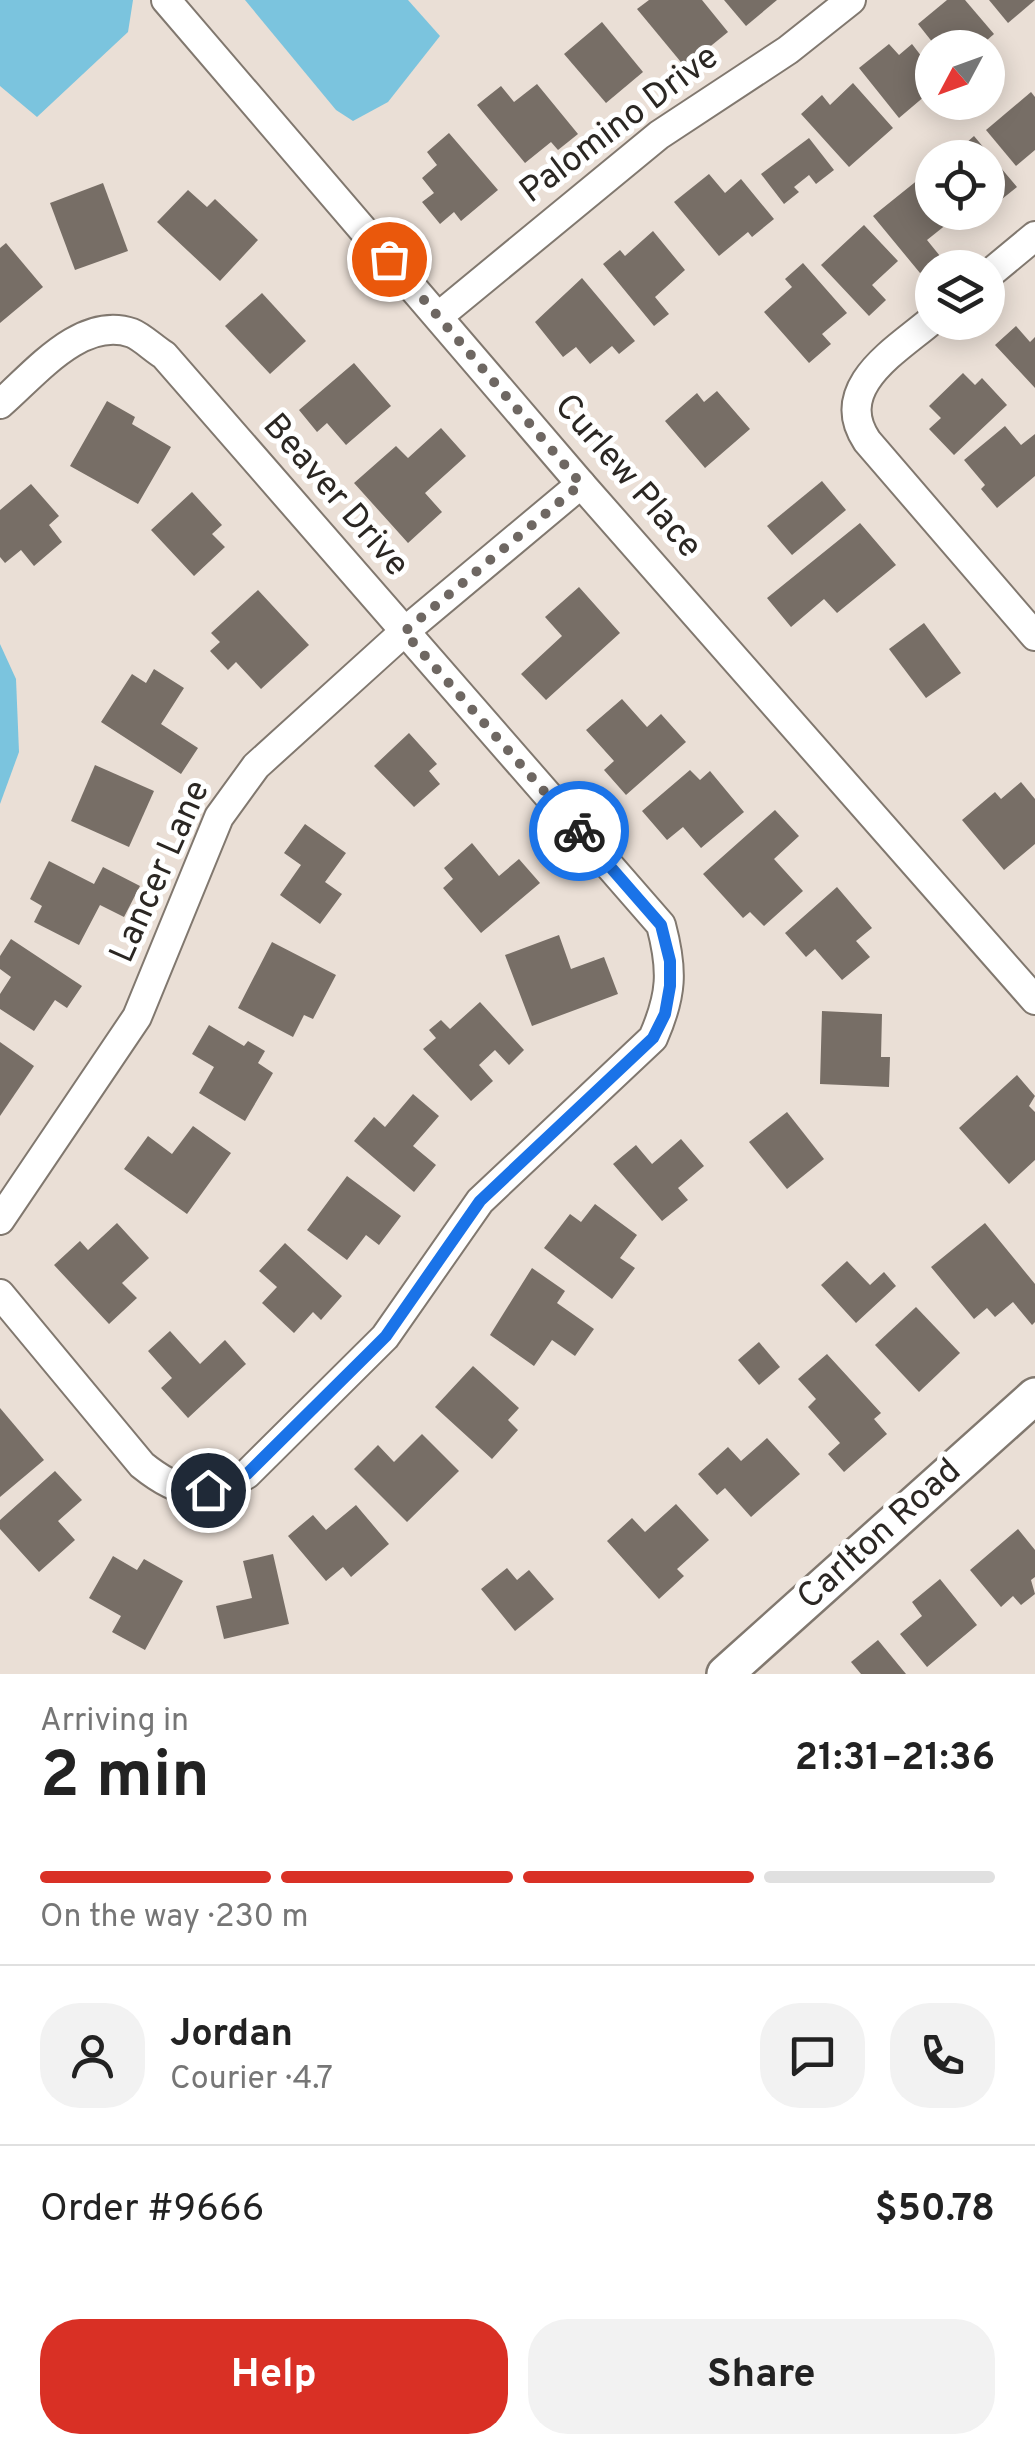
<!DOCTYPE html>
<meta charset="utf-8">
<style>
body{margin:0;font-family:Overpass,sans-serif;background:#f2f2f2;color:#222;height:100vh;display:flex;flex-direction:column;font-size:38px;white-space:nowrap}
*{box-sizing:border-box;margin:0}
p{font-size:32px;color:#767676}
.icon{flex:none;width:55px;height:55px;fill:none;stroke:currentColor;stroke-width:2;stroke-linecap:round;stroke-linejoin:round}
.map{position:relative;height:1674px;overflow:hidden}
.details{display:flex;flex-direction:column;background:#fff;flex:1}
.details>*{flex:none}
.needle{width:65px;rotate:229deg}
.buttons{position:absolute;left:915px;top:30px;display:grid;gap:20px}
.buttons a{display:grid;place-items:center;width:90px;height:90px;border-radius:50%;background:#fff;box-shadow:0 5px 25px #0003;font-size:50px}
.pin{position:absolute;display:grid;place-items:center;width:85px;height:85px;color:#fff;margin:-42px;border:5px solid #fff;border-radius:50%;box-shadow:0 2px 10px #0007}
.courier{position:absolute;display:grid;place-items:center;width:100px;height:100px;margin:-50px;border:8px solid #1a73e8;border-radius:50%;background:#fff;color:#222;box-shadow:0 2px 12px #0007}
.summary em{font-style:normal;font-weight:700}
.summary div{display:flex;flex-direction:column-reverse}
.summary{display:flex;align-items:center;justify-content:space-between;height:170px;padding:0 40px}
h1{font-size:65px;font-weight:700;line-height:75px}
.bar{display:grid;grid-template-columns:repeat(4,1fr);gap:15px 10px;align-content:center;height:120px;padding:0 40px}
.bar i{height:12px;border-radius:8px;background:#e0e0e0}
.bar .on{background:#d93025}
.bar p{grid-column:span 4}
.line{display:flex;align-items:center;gap:25px;padding:0 40px;border-top:2px solid #e0e0e0}
.line div{flex:1}
.round{display:grid;place-items:center;flex:none;width:105px;height:105px;border-radius:40px;background:#f2f2f2}
.cta{display:flex;gap:20px;margin-top:auto;padding:20px 40px}
.cta a{flex:1;height:115px;border-radius:40px;background:#d93025;color:#fff;font-size:40px;font-weight:700;line-height:115px;text-align:center}
.cta a+a{background:#f2f2f2;color:#222}
.map>svg:first-child{display:block}
.water{fill:#7bc4de}
.building{fill:#776e66}
.lines{fill:none;stroke-linecap:round;stroke-linejoin:round}
.minor-casing{stroke:#81786f;stroke-width:32}
.tertiary-casing{stroke:#81786f;stroke-width:40}
.minor{stroke:#fff;stroke-width:28}
.tertiary{stroke:#fff;stroke-width:35}
.done{stroke:#6e6762;stroke-width:10;stroke-dasharray:0 18}
.route{stroke:#1a73e8;stroke-width:12}
.labels{text-anchor:middle;dominant-baseline:central;stroke-width:10;stroke-linejoin:round;paint-order:stroke}
.street-label{font-size:35px;fill:#2b2723;stroke:#fff}
</style>
<div class="map">
<svg width="1035" height="1674" viewBox="0 0 1035 1674">
<rect width="100%" height="100%" fill="#eadfd6"/>
<g class="water">
<path d="M0 0H133L128 32 37 117 0 86Z"/>
<path d="M245 0H408L440 36 388 102 353 121 336 110Z"/>
<path d="M0 644 16 679 19 752 0 804Z"/>
</g>
<g class="building">
<path d="M649 0H702L728 32 685 67 637 9Z"/>
<path d="M724 0H777L746 26Z"/>
<path d="M947 0H965L994 34 978 48H937L918 24Z"/>
<path d="M989 0H1035L1008 23Z"/>
<path d="M602 22 643 72 606 103 564 54Z"/>
<path d="M889 44 899 55 912 44 932 70V90L899 118 859 68Z"/>
<path d="M853 83 893 128 849 167 801 114 822 95 830 105Z"/>
<path d="M537 84 578 134 558 150 551 142 525 163 477 105 501 86 514 102Z"/>
<path d="M1031 92 1035 97V150L1016 166 986 130Z"/>
<path d="M449 133 498 190 461 221 454 212 440 224 422 202 434 193 422 178 437 165 427 152Z"/>
<path d="M974 136 1017 187 1002 199 993 189 988 194V158H949Z"/>
<path d="M809 138 834 170 816 184 809 175 794 187 799 192 784 204 761 174Z"/>
<path d="M709 174 725 193 741 179 774 219 752 237 748 232 719 256 674 202Z"/>
<path d="M919 179 932 196V212H946L952 220 927 240 940 256 920 273 873 216Z"/>
<path d="M103 183 128 251 75 270 50 203Z"/>
<path d="M188 190 207 207 215 199 258 240 220 281 157 222Z"/>
<path d="M988 204 994 212 975 227 963 212H988Z"/>
<path d="M864 225 898 261 872 285 886 300 869 316 821 265Z"/>
<path d="M653 231 685 270 655 297 669 314 654 326 603 264 620 250 625 256Z"/>
<path d="M6 243 43 287 0 323V248Z"/>
<path d="M803 263 847 313 822 334 831 344 809 363 764 312 792 287 785 279Z"/>
<path d="M582 278 635 341 619 354 612 346 590 364 576 347 563 357 535 322Z"/>
<path d="M262 293 306 341 270 374 225 326Z"/>
<path d="M1016 326 1030 342 1035 337V388L995 345Z"/>
<path d="M354 363 391 406 346 445 327 423 317 432 299 410Z"/>
<path d="M963 373 975 385 982 378 1007 405 954 455 929 429 941 418 929 406Z"/>
<path d="M717 391 750 429 705 468 665 421 697 393 704 402Z"/>
<path d="M107 401 135 417 132 424 171 447 138 504 70 466Z"/>
<path d="M1005 426 1021 445 1035 434V476L997 508 981 489 985 485 964 460Z"/>
<path d="M441 428 466 456 425 493 442 512 408 543 354 483 396 446 408 458Z"/>
<path d="M822 481 846 510 792 555 767 526Z"/>
<path d="M31 484 59 516 49 525 62 542 34 566 21 550 5 563 0 557V510Z"/>
<path d="M192 492 222 525 212 534 225 547 194 576 151 530Z"/>
<path d="M860 523 896 565 837 613 824 599 791 627 767 598Z"/>
<path d="M579 587 620 633 546 700 521 674 562 636 545 617Z"/>
<path d="M258 590 309 645 261 689 236 662 228 670 210 651 220 642 211 633Z"/>
<path d="M924 623 961 673 926 698 889 649Z"/>
<path d="M154 669 184 688 161 724 198 748 181 774 101 722 132 674 146 683Z"/>
<path d="M622 699 647 727 661 714 686 742 626 795 604 770 614 761 586 730Z"/>
<path d="M409 733 437 764 429 771 440 784 414 807 374 766Z"/>
<path d="M95 765 154 791 129 847 71 821Z"/>
<path d="M690 770 700 780 710 771 744 812 701 848 683 827 667 840 642 811Z"/>
<path d="M1021 782 1035 799V844L1004 870 962 820 995 792 1001 799Z"/>
<path d="M775 810 799 836 774 859 803 891 764 926 750 912 743 918 703 874Z"/>
<path d="M305 824 346 853 325 882 342 894 320 924 280 895 301 865 284 853Z"/>
<path d="M472 843 499 876 519 859 540 883 481 933 443 888 453 879 444 868Z"/>
<path d="M49 861 94 884 103 867 140 886 124 917 100 905 79 945 34 922 42 906 30 899Z"/>
<path d="M837 887 872 928 856 941 870 957 842 980 815 949 806 957 785 933Z"/>
<path d="M559 935 571 969 604 957 618 994 532 1026 505 955Z"/>
<path d="M11 939 82 986 67 1008 55 1000 34 1031 0 1009V994L11 977 0 969V956Z"/>
<path d="M272 942 336 975 313 1019 304 1015 293 1037 238 1008Z"/>
<path d="M480 1002 524 1050 509 1065 495 1050 479 1065 493 1081 471 1101 423 1049 436 1038 429 1030 441 1020 450 1029Z"/>
<path d="M822 1011 882 1014 881 1057H890L889 1087 820 1084Z"/>
<path d="M209 1025 244 1046 248 1041 265 1051 258 1063 273 1073 245 1121 199 1093 214 1067 192 1054Z"/>
<path d="M0 1042 34 1066 0 1116Z"/>
<path d="M1017 1075 1035 1096 1029 1106 1035 1112V1160L1009 1184 959 1128Z"/>
<path d="M413 1094 439 1116 413 1146 436 1165 414 1192 354 1141 374 1117 385 1127Z"/>
<path d="M787 1112 824 1159 787 1189 749 1142Z"/>
<path d="M193 1126 231 1153 187 1214 124 1169 148 1136 172 1154Z"/>
<path d="M681 1139 704 1166 678 1188 688 1200 662 1221 613 1164 636 1145 652 1164Z"/>
<path d="M347 1176 401 1216 379 1245 366 1235 347 1260 307 1230Z"/>
<path d="M595 1204 637 1235 620 1258 635 1268 612 1299 544 1248 570 1214 581 1222Z"/>
<path d="M117 1223 149 1258 122 1283 137 1298 109 1324 54 1265 80 1241 88 1250Z"/>
<path d="M985 1223 1035 1284V1322L1032 1325 1013 1302 995 1317 987 1308 974 1319 931 1267Z"/>
<path d="M285 1243 342 1296 321 1320 313 1312 294 1333 262 1303 277 1287 259 1271Z"/>
<path d="M847 1261 870 1285 884 1272 896 1286 856 1323 821 1285Z"/>
<path d="M532 1268 565 1291 557 1303 594 1329 575 1356 552 1340 534 1366 490 1335Z"/>
<path d="M916 1307 960 1353 919 1392 875 1345Z"/>
<path d="M170 1331 200 1364 225 1340 246 1364 188 1418 161 1388 172 1378 148 1351Z"/>
<path d="M759 1342 780 1367 759 1385 738 1360Z"/>
<path d="M827 1354 881 1413 874 1419 887 1434 844 1472 828 1454 840 1443 808 1407 816 1399 798 1379Z"/>
<path d="M473 1366 519 1408 508 1420 518 1430 492 1459 435 1407Z"/>
<path d="M0 1408 44 1460 0 1497Z"/>
<path d="M422 1434 459 1471 407 1522 354 1469 378 1445 394 1462Z"/>
<path d="M767 1438 800 1474 751 1517 725 1488 717 1495 698 1474 728 1447 741 1461Z"/>
<path d="M55 1471 82 1500 58 1521 75 1540 39 1572 0 1529V1520Z"/>
<path d="M676 1504 709 1540 677 1569 684 1576 659 1599 607 1541 632 1518 645 1532Z"/>
<path d="M356 1505 389 1544 351 1577 343 1567 326 1581 288 1536 313 1515 326 1530Z"/>
<path d="M1018 1529 1035 1550V1577L1031 1580 1035 1594 1021 1605 1013 1596 1001 1607 970 1570Z"/>
<path d="M273 1554 289 1624 224 1639 216 1606 252 1598 243 1561Z"/>
<path d="M113 1556 137 1570 144 1559 183 1581 145 1650 112 1632 121 1616 89 1598Z"/>
<path d="M507 1568 517 1580 529 1570 554 1599 515 1631 481 1589Z"/>
<path d="M940 1579 977 1625 927 1667 900 1634 922 1616 912 1602Z"/>
<path d="M878 1640 906 1674H861L851 1662Z"/>
</g>
<g class="lines">
<defs>
<g id="minor">
<path d="M166 0 581 484 1035 1000"/>
<path d="M988 275 1035 236"/>
<path d="M439 316 659 135 788 50 851 0"/>
<path d="M932 320C897 350 831 387 867 441L1035 636"/>
<path d="M0 404C34 375 81 315 132 333 142 337 154 349 164 355L661 925C673 970 672 995 653 1038L480 1201 385 1337 247 1474C205 1500 179 1495 142 1465L0 1294"/>
<path d="M0 1220 137 1017 219 817 256 766 404 632 581 484"/>
</g>
<path id="tertiary" d="M725 1674 1035 1396"/>
</defs>
<use href="#minor" class="minor-casing"/>
<use href="#tertiary" class="tertiary-casing"/>
<use href="#minor" class="minor"/>
<use href="#tertiary" class="tertiary"/>
</g>
<g class="lines">
<path class="done" d="M389 259 581 484 404 632 579 831"/>
<path class="route" d="M208 1490 229 1485 247 1474 370 1352 386 1336 480 1201 653 1038 665 1014 670 986V961L661 925 579 831"/>
</g>
<g class="labels">
<g class="street-label">
<text transform="translate(620 125) rotate(-37)">Palomino Drive</text>
<text transform="translate(627 477) rotate(49)">Curlew Place</text>
<text transform="translate(335 496) rotate(49)">Beaver Drive</text>
<text transform="translate(161 872) rotate(-66)">Lancer Lane</text>
<text transform="translate(880 1535) rotate(-42)">Carlton Road</text>
</g>
</g>
</svg>
<div class="buttons">
<a><svg class="needle" viewBox="-14 -14 28 28"><path d="M0-13l5 13h-10z" fill="#e53935"/><path d="M0 13l5-13h-10z" fill="#767676"/></svg></a>
<a><svg class="icon" aria-label="locate" viewBox="0 0 24 24"><circle cx="12" cy="12" r="6"/><path d="M12 2v4M12 18v4M2 12h4M18 12h4"/></svg></a>
<a><svg class="icon" aria-label="layers" viewBox="0 0 24 24"><path d="M12 4l9 5-9 5-9-5zM3 14l9 5 9-5"/></svg></a>
</div>
<div class="pin" style="left:389px;top:259px;background:#ea580c"><svg class="icon" aria-label="bag" viewBox="0 0 24 24"><path d="M5 8h14l-1 12H6zM9 8a3 3 0 0 1 6 0"/></svg></div>
<div class="pin" style="left:208px;top:1490px;background:#1f2937"><svg class="icon" aria-label="home" viewBox="0 0 24 24"><path d="M3 11l9-7 9 7M6 9v11h12V9"/></svg></div>
<div class="courier" style="left:579px;top:831px"><svg class="icon" aria-label="bike" viewBox="0 0 24 24"><circle cx="6" cy="16" r="4"/><circle cx="18" cy="16" r="4"/><path d="M6 16l4-8h5l3 8M10 8l3 8H6M13 5h3"/></svg></div>
</div>
<section class="details">
<div class="summary"><div><h1>2 min</h1><p>Arriving in</p></div><em>21:31–21:36</em></div>
<div class="bar"><i class="on"></i><i class="on"></i><i class="on"></i><i></i><p>On the way · 230 m</p></div>
<div class="line" style="height:180px"><a class="round"><svg class="icon" aria-label="person" viewBox="0 0 24 24"><circle cx="12" cy="8" r="4"/><path d="M4 21q1-7 8-7t8 7"/></svg></a><div><b>Jordan</b><p>Courier · 4.7</p></div><a class="round"><svg class="icon" aria-label="chat" viewBox="0 0 24 24"><path d="M4 5h16v11H9l-5 4z"/></svg></a><a class="round"><svg class="icon" aria-label="phone" viewBox="0 0 24 24"><path d="M5 4h4l2 5-3 2q2 4 5 5l2-3 5 2v4C11 20 4 13 5 4z"/></svg></a></div>
<div class="line" style="height:130px"><div>Order #9666</div><b>$50.78</b></div>
<div class="cta"><a>Help</a><a>Share</a></div>
</section>
